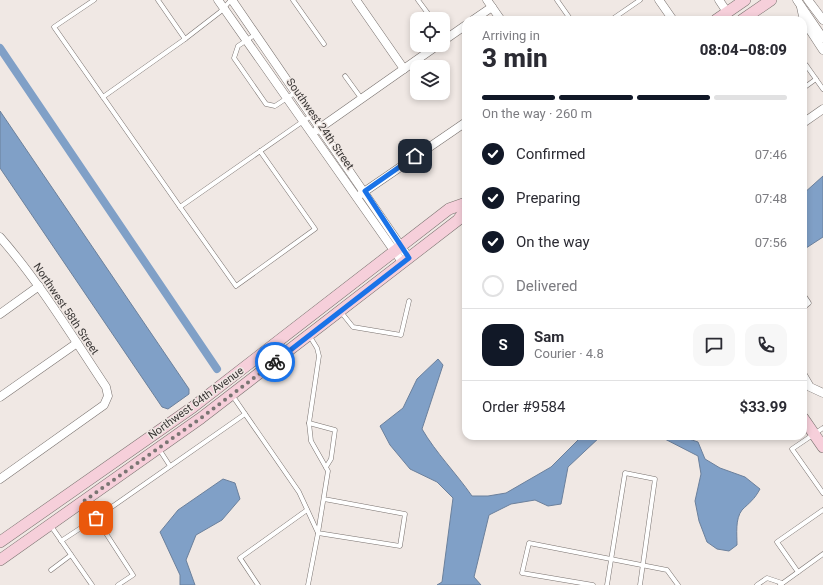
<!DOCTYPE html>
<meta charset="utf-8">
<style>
body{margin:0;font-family:Roboto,sans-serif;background:#f7f7f7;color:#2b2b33;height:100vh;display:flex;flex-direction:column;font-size:15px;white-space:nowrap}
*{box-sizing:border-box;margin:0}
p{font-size:13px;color:#7c7c81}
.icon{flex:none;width:22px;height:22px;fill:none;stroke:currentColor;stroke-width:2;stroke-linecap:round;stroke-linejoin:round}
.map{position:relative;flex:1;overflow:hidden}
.drawer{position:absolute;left:462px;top:16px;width:345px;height:424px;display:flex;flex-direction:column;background:#fff;border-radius:12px;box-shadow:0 2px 6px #0003}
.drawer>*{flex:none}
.tools{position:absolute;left:410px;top:12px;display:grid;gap:8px}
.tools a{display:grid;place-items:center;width:40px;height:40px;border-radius:8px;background:#fff;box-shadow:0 2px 6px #0003;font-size:20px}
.pin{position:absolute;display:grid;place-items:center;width:34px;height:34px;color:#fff;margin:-17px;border-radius:8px;box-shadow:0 2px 6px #0006}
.courier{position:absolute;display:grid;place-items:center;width:40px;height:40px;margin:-20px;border:3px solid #1a73e8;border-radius:50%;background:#fff;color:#222;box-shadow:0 1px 5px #0007}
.overview em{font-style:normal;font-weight:800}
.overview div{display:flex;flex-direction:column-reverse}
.overview{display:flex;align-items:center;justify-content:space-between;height:68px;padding:0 20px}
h1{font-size:26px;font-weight:800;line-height:30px}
.bar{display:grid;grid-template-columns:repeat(4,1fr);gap:6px 4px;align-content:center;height:48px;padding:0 20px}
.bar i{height:5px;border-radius:3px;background:#e1e1e2}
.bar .active{background:#111827}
.bar p{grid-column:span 4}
.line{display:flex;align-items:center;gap:10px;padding:0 20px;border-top:1px solid #e1e1e2}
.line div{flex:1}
.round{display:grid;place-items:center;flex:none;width:42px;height:42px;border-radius:12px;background:#f7f7f7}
ol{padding:0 20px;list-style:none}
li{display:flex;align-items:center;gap:12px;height:44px}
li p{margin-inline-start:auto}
li .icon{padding:4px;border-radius:50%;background:#111827;color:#fff;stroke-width:4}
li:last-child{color:#7c7c81}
li i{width:22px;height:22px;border:2px solid #e1e1e2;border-radius:50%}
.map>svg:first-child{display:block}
.water{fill:#80a0c7;stroke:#6b809c}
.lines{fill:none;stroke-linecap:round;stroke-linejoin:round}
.canal{stroke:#80a0c7;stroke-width:8}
.lane-casing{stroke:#79726f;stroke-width:5}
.street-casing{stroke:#79726f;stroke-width:9}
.secondary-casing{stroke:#79726f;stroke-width:12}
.lane{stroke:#fff;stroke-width:4}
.street{stroke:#fff;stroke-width:8}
.secondary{stroke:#f6cfda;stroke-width:11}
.done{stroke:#7a7573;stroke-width:4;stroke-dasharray:0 7.2}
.route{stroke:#1a73e8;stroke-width:5}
.labels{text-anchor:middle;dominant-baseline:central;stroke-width:3;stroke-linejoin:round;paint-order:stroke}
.street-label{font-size:11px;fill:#3a3736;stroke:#f0e8e4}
</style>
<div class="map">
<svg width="823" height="585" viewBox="0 0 823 585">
<rect width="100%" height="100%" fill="#f0e8e4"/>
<g class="water">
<path d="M0 111 189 389V394L168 409 162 407 0 168Z"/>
<path d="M823 176V237L803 250V194Z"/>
<path d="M438 359 443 365 422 429C436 453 456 473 472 496H488L506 493 551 467 582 436H601L568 467 561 504 548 506 535 500 511 504 489 515 474 577 481 585H437L442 582 453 498 437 482 410 469 390 445 380 426 403 408 417 379Z"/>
<path d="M659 436H680L698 442 705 459 720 468 745 477 760 489C754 500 750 502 742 510 735 519 737 534 737 545L729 551 717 549 707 542 699 521 695 501 701 474 698 456Z"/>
<path d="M223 479 235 483 240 499 222 520 196 535 186 560 195 585H180V575L160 532 178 510Z"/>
</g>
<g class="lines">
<path class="canal" d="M0 48 217 369"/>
<defs>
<g id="lane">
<path d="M94 0 54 27 180 207 312 115"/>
<path d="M293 0 324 44"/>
<path d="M418 0 432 19"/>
<path d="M557 0 571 20"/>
<path d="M611 20 640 0"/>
<path d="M256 34 238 46 234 58 266 104 275 106 296 92"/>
<path d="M185 39 220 12 231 0"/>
<path d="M803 67 806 65 823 89"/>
<path d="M345 76 361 98"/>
<path d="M803 85 805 87 816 79"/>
<path d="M103 97 185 39 158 0"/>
<path d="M180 207 236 286 315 229 260 151"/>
<path d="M803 294 809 303 803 308"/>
<path d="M341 312 353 327 401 335 409 301"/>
<path d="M309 335 317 348 319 356 309 423 311 441 328 471 318 533 400 546 405 514 324 499"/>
<path d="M232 395 299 492 318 533 308 585"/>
<path d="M309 423 335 430 331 459 326 467"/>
<path d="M823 428 792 449 823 493"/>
<path d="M159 449 170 466"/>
<path d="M51 526 92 585"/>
<path d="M61 541 96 518 84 501"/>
<path d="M51 570 71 555"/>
<path d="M798 572 777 542 823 510"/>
<path d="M118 585 133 575 96 518 245 414"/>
<path d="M258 585 240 558 307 510"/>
<path d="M593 585 522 573 529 543 667 570 678 585"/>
<path d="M607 585 625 473 655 479 640 585"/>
<path d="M757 585 767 578 782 583"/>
<path d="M780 585 823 554"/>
</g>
<g id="street">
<path d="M218 0 402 262"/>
<path d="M232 0 409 258"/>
<path d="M356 0 404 69"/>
<path d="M487 0 501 20"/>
<path d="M659 0 673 20"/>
<path d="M719 0 727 12"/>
<path d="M797 0 823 38"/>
<path d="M808 0 823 20"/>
<path d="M801 7 804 21 823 50"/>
<path d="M473 20 492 7"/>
<path d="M443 41 466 25"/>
<path d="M803 123 823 109"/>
<path d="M317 130 438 45"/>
<path d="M361 194 466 122"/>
<path d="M0 237C40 283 72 336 106 387L108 396 104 405 0 479"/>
<path d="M0 314 39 286"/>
<path d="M803 375 810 387 823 393"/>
<path d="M0 397 77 343"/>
</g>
<g id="secondary">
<path d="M716 20 745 0"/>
<path d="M742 20 771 0"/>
<path d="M803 418 823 447"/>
<path d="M0 542 193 407 449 209 466 203"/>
<path d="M0 560 201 418 458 220 466 209"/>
</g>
</defs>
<use href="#lane" class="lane-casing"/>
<use href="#street" class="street-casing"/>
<use href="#secondary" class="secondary-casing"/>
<use href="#lane" class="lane"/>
<use href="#street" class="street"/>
<use href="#secondary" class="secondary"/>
</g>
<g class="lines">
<path class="done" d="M96 518 84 501 201 418 275 362"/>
<path class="route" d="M275 362 409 258 365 191 415 156"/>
</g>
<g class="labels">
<g class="street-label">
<text transform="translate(320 124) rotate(55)">Southwest 24th Street</text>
<text transform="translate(66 309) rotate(56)">Northwest 58th Street</text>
<text transform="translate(196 403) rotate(-36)">Northwest 64th Avenue</text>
</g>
</g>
</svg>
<div class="tools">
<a><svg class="icon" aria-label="locate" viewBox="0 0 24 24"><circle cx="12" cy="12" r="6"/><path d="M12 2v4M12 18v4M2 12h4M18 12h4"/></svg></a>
<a><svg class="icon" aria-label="layers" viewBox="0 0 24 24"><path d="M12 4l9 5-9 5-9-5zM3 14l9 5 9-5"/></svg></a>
</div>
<div class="pin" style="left:96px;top:518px;background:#ea580c"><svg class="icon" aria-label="bag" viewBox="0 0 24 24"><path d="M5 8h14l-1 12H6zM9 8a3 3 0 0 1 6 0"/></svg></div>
<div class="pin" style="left:415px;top:156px;background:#1f2937"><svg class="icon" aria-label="home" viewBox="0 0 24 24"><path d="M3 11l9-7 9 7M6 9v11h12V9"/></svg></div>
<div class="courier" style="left:275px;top:362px"><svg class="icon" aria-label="bike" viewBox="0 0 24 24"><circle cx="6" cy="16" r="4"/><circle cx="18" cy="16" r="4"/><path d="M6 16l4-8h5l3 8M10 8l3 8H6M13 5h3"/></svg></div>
<section class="drawer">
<div class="overview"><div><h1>3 min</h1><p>Arriving in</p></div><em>08:04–08:09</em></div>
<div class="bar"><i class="active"></i><i class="active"></i><i class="active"></i><i></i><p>On the way · 260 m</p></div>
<ol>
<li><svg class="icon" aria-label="check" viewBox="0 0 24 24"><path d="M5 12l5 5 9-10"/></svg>Confirmed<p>07:46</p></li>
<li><svg class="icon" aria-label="check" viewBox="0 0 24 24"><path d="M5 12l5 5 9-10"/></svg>Preparing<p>07:48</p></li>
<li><svg class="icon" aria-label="check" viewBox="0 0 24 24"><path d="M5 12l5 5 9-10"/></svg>On the way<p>07:56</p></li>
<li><i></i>Delivered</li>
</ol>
<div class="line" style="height:72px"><b class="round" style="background:#111827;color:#fff">S</b><div><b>Sam</b><p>Courier · 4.8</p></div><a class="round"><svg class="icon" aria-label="chat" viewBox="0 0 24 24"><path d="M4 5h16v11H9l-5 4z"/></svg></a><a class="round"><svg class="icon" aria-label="phone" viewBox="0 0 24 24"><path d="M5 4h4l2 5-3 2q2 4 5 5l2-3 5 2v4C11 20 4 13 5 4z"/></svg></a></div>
<div class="line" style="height:52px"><div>Order #9584</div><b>$33.99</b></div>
</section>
</div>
